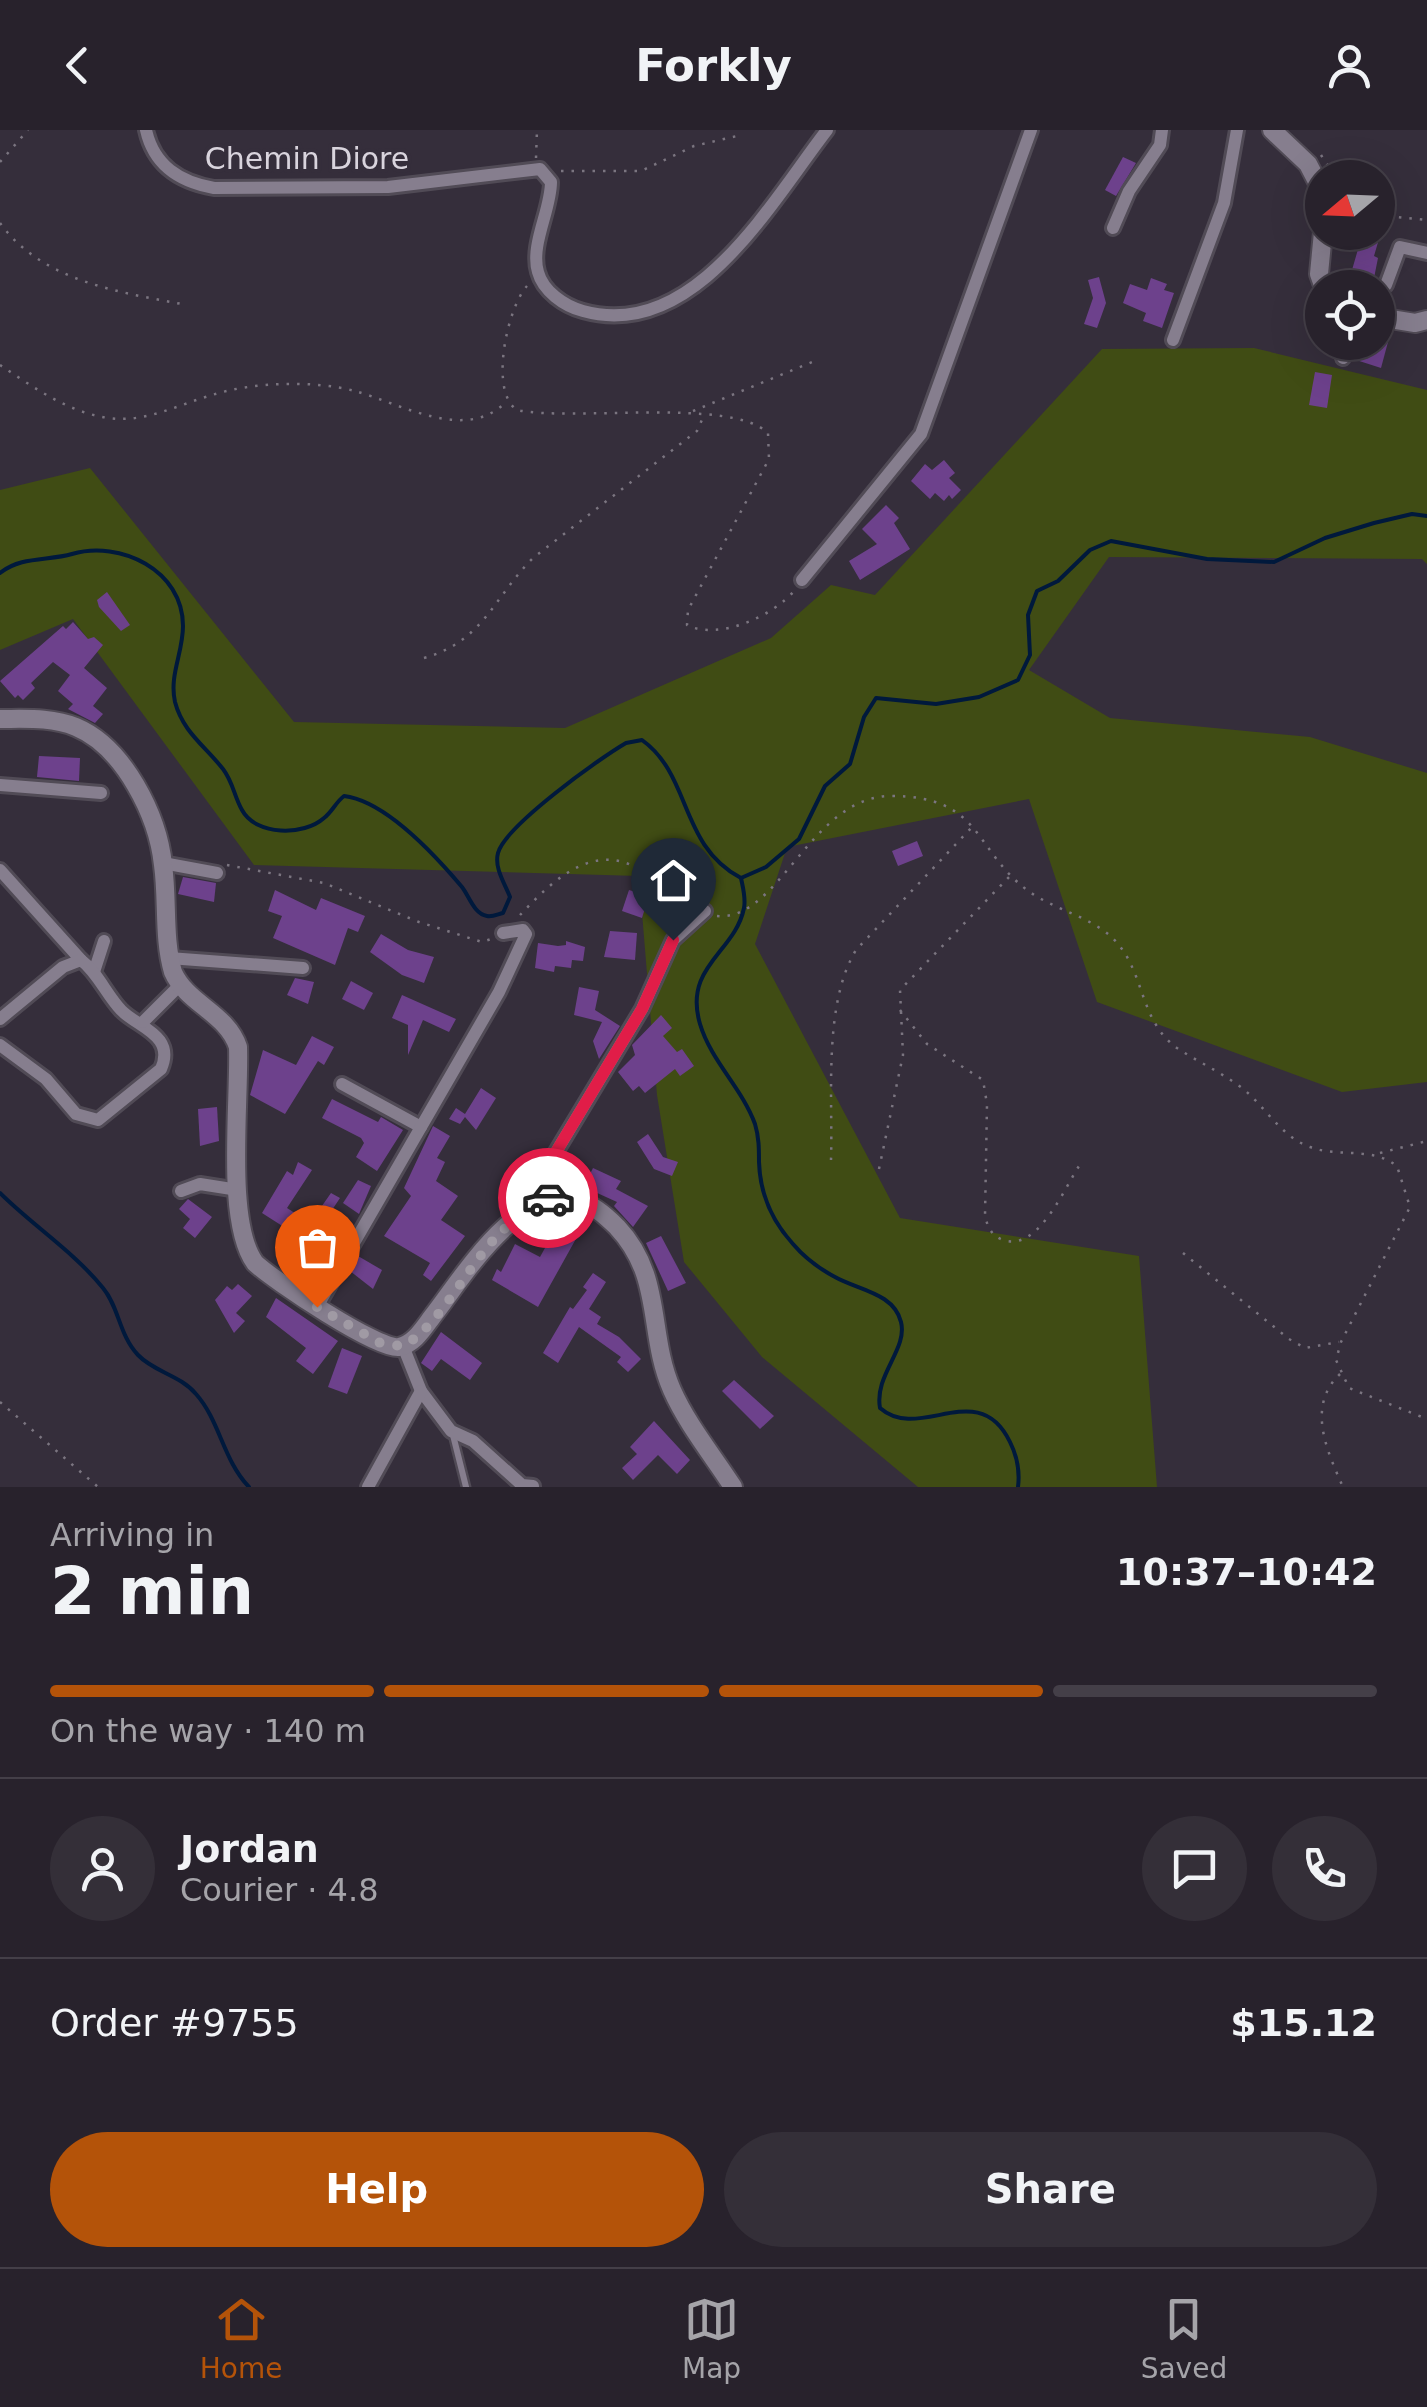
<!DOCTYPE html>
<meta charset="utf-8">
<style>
body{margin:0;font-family:"DejaVu Sans",sans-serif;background:#342f38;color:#f1f3f6;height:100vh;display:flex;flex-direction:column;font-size:38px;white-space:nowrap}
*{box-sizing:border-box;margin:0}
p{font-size:32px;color:#a5a4a9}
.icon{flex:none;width:55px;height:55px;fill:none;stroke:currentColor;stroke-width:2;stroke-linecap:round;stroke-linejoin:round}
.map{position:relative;height:1357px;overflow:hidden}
.panel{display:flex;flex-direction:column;background:#28222c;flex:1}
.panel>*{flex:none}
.needle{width:65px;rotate:251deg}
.buttons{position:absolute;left:1305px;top:30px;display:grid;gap:20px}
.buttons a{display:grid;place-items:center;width:90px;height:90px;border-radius:50%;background:#28222c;box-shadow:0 10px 40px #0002,0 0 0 2px #443f48;font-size:50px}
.pin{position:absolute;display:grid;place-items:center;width:85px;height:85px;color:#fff;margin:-102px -42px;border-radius:50% 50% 50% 0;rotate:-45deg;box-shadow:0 0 10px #0007}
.pin .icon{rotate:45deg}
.courier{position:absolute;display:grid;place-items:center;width:100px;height:100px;margin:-50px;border:8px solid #e11d48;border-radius:50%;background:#fff;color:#222;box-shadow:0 2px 12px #0007}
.head em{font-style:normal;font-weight:700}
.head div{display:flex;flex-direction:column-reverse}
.head{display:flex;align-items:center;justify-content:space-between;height:170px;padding:0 50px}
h1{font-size:65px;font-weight:700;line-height:75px}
.bar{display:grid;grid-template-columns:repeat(4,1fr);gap:15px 10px;align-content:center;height:120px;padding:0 50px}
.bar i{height:12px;border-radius:8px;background:#443f48}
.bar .current{background:#b45309}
.bar p{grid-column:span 4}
.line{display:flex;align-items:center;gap:25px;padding:0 50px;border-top:2px solid #443f48}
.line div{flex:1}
.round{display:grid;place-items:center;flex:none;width:105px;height:105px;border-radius:52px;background:#342f38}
.cta{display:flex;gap:20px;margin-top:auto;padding:20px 50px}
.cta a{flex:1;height:115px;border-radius:60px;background:#b45309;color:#fff;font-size:40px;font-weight:700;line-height:115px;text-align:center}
.cta a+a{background:#342f38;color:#f1f3f6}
header{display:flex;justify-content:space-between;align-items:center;height:130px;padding:0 50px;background:#28222c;font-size:45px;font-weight:700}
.tabs{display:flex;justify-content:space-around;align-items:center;height:140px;border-top:2px solid #443f48;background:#28222c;font-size:28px;color:#a5a4a9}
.tabs a{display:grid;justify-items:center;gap:5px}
.tabs .current{color:#b45309}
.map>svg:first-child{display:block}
.green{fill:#404c14}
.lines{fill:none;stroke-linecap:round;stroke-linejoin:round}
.stream{stroke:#00193c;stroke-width:4}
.building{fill:#6d418c}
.service-casing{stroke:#514b56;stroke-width:11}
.minor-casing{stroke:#514b56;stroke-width:18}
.tertiary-casing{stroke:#514b56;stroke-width:22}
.path{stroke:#7b7580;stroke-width:2.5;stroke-dasharray:2.5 8;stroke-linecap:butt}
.service{stroke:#867e8e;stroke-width:6}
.minor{stroke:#867e8e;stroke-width:12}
.tertiary{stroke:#867e8e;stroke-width:18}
.done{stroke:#a09aa4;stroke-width:10;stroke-dasharray:0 18}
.route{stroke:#e11d48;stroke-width:12}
.labels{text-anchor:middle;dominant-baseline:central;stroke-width:8;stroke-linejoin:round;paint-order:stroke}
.street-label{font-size:30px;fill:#d9d4dd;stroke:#352e3b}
</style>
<header><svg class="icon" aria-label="back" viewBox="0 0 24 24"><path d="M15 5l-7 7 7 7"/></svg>Forkly<svg class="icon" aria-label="person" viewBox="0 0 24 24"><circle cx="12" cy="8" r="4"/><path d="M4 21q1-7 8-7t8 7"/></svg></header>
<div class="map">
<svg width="1427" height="1357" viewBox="0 0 1427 1357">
<rect width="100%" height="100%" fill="#352e3b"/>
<path class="green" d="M1254 218 1427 260V434L1422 429 1109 427 1029 540 1110 588 1310 607 1427 643V952L1342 962 1097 872 1029 669 787 717 755 814 900 1088 1139 1126 1157 1357H918L762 1227 684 1132 657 965 639 746 254 735 73 489 0 520V360L90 338 294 592 565 598 771 508 831 455 875 465 1102 219Z"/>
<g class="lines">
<g class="stream">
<path d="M0 443C21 426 48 431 72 424 120 410 183 440 183 496 183 523 169 545 175 572 183 602 204 615 223 639 233 652 234 666 242 680 256 706 304 706 324 688 332 682 336 672 344 666 385 671 435 725 462 757 469 766 474 784 487 786 493 787 498 784 503 783L510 767C505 754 494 738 498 723 505 696 600 628 626 613L642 610C692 646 679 715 741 748L766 737 799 709 825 656 850 634 864 587 876 568 936 574 979 567 1018 550 1030 525 1028 485 1037 461 1058 451 1090 420 1111 411 1207 429 1274 432 1325 408 1374 393 1412 384 1427 386"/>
<path d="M741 748C743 758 746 768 744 778 735 823 683 836 700 894 711 931 742 958 755 994 759 1007 759 1019 759 1032 760 1064 771 1090 793 1114 804 1127 820 1139 835 1147 858 1160 894 1163 901 1192 908 1219 874 1245 880 1278 920 1313 978 1246 1010 1312 1017 1326 1020 1341 1018 1357"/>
<path d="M0 1063C32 1095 74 1122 103 1158 119 1177 119 1205 138 1225 154 1242 180 1245 196 1264 220 1291 223 1330 249 1357"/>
</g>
</g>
<g class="building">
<path d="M1123 27 1136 33 1116 66 1105 60Z"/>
<path d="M1363 102H1381L1374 126 1378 128 1372 158H1357L1361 143 1352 140Z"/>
<path d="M1099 147 1106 173 1097 198 1084 194 1093 168 1088 150Z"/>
<path d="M1151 148 1167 154 1164 160 1174 163 1162 198 1143 191 1146 183 1123 173 1130 154 1147 160Z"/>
<path d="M1357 212H1388L1381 238 1353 229Z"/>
<path d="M1315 242 1332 245 1327 278 1309 275Z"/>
<path d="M944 330 955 343 949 348 961 360 952 369 949 365 944 371 935 363 930 369 911 351 925 334 932 340Z"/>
<path d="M886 375 899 388 894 393 910 419 860 450 849 431 877 414 862 399Z"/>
<path d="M107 462 130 495 121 501 99 477 97 470Z"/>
<path d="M73 492 88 509 94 507 103 515 84 538 107 558 93 576 103 584 95 593 68 579 73 574 58 561 70 545 53 532 31 553 35 558 23 570 18 565 15 568 0 551 63 496 66 499Z"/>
<path d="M39 626 80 628 79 651 37 647Z"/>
<path d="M917 711 923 726 898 736 892 721Z"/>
<path d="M183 747 216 753 214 772 178 764Z"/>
<path d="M275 760 316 780 321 768 365 786 358 802 348 798 335 835 273 808 282 786 268 781Z"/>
<path d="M629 760 649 766 642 788 622 781Z"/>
<path d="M610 801 637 803 635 830 604 827Z"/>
<path d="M381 804 408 820 434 827 424 853 402 845 370 822Z"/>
<path d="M566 811 585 817 583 831 572 830 571 838 555 836 554 842 535 838 538 813 558 816 566 815Z"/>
<path d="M295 848 314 852 308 874 287 865Z"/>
<path d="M351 851 373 863 364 880 342 869Z"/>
<path d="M579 857 599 861 595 880 620 896 599 929 593 911 602 892 574 885Z"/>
<path d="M402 865 456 889 449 902 423 890 408 925V895L392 888Z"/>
<path d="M661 885 672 898 663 906 677 922 682 919 694 936 680 946 675 939 645 963 639 956 633 961 618 942 635 925 632 915Z"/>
<path d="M312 906 334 917 324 935 318 931 285 984 250 965 263 920 296 935Z"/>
<path d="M481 958 496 968 476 1000 465 987 460 994 449 989 456 978 465 984Z"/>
<path d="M332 969 378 992 381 987 403 1000 377 1041 356 1027 364 1013 361 1008 322 988Z"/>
<path d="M217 977 219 1011 200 1016 198 979Z"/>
<path d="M433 996 450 1006 437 1028 445 1032 436 1051 458 1066 441 1090 465 1106 431 1151 423 1145 430 1133 384 1106 411 1066 404 1058Z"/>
<path d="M648 1004 663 1027 678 1032 672 1046 654 1039 637 1012Z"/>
<path d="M298 1032 312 1040 287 1078 310 1093 331 1063 340 1068 322 1095 345 1108 332 1130 298 1103 292 1112 283 1106 287 1099 262 1083 287 1041 293 1045Z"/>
<path d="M566 1038 590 1044 593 1038 621 1051 616 1059 648 1076 633 1097 614 1076 617 1072 584 1057 586 1054 563 1048Z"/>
<path d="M358 1050 371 1056 359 1084 343 1073Z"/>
<path d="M188 1069 212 1087 195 1108 183 1098 190 1089 179 1079Z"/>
<path d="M556 1098 577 1107 538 1177 492 1150 497 1139 501 1142 515 1114 540 1127Z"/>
<path d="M661 1106 686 1153 668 1161 646 1113Z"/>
<path d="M358 1126 382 1140 373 1159 350 1141Z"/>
<path d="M593 1143 606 1152 589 1179 601 1187 597 1194 619 1207 641 1229 628 1242 617 1232 621 1227 579 1197 558 1233 543 1223 570 1177 573 1179 587 1160 583 1157Z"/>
<path d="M238 1154 252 1166 236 1183 245 1191 234 1203 215 1170 227 1156 232 1160Z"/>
<path d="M276 1168 338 1211 313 1244 296 1231 306 1218 266 1187Z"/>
<path d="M441 1202 482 1233 470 1250 441 1229 432 1241 421 1233Z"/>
<path d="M342 1218 362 1226 347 1264 328 1257Z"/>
<path d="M734 1250 774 1286 760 1299 722 1261Z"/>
<path d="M654 1291 690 1330 677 1344 658 1325 633 1350 622 1338 637 1324 630 1317Z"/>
</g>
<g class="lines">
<defs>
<path id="service" d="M453 1305 466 1357"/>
<g id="minor">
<path d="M146 0C154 36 180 52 214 58L388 57 540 39 551 52C551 80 530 115 538 142 543 161 564 176 583 181 694 212 771 72 827 0"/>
<path d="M1113 98 1129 61 1160 15 1162 0"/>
<path d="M1386 155 1400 117 1427 123"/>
<path d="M1173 210 1224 73 1237 0"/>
<path d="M1343 228 1347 212"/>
<path d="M802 450 921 304 1031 0"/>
<path d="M0 655 101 663"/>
<path d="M163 733 217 743"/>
<path d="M0 740 81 830"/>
<path d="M169 828 303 838"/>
<path d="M94 842 104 811"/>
<path d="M0 889 63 837 81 830C98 843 106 864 121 880 137 897 176 905 161 939L98 990 76 984 46 949 0 915"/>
<path d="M143 892 180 855"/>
<path d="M342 954 421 997"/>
<path d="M181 1061 200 1054 238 1060"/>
<path d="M548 1071 556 1022 642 879 673 810 705 781"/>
<path d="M317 1177 499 862 526 804 523 800 503 803"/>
<path d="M403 1216 421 1261 451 1301 473 1311 522 1355 533 1356"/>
<path d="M368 1357 421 1261"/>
</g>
<g id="tertiary">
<path d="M1272 0 1308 34 1322 61"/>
<path d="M1323 102 1319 144 1324 158"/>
<path d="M1378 187 1415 193 1427 190"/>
<path d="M0 589C25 589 52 587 76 597 124 617 158 686 163 735 168 770 163 808 173 842 187 874 227 883 238 917 240 972 225 1092 255 1133 273 1150 379 1221 399 1217 414 1214 423 1199 432 1187 464 1146 518 1054 580 1071 594 1075 607 1087 617 1097 664 1147 647 1203 672 1260 687 1294 713 1326 733 1357"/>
</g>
</defs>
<use href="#service" class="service-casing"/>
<use href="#minor" class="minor-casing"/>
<use href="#tertiary" class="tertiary-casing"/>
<g class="path">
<path d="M1321 25 1336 48"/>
<path d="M536 28 537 0"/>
<path d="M0 32 28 0"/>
<path d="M561 41H641L694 16 737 6"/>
<path d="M1378 85 1427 90"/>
<path d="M0 93C43 152 119 162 187 175"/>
<path d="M527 156C507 178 489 262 517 280 571 292 731 267 768 303L769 329 688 480 687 495C718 511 773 486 794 461"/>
<path d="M0 235C33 257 69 283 109 288 146 293 177 275 212 265 253 252 313 250 355 261 401 274 465 312 505 273"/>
<path d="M693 281 817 230"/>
<path d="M424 528C484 511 493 468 533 428L697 301 704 285"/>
<path d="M227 735 324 753 419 792 482 812 491 809"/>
<path d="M520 785C545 759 581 720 623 732 647 739 670 762 691 774"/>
<path d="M717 786C779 792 811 666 891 666 982 666 973 719 1027 760 1055 781 1096 787 1118 814 1145 846 1140 891 1177 918 1198 932 1221 942 1242 958 1265 976 1281 1007 1310 1017 1339 1028 1371 1016 1397 1036L1410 1077 1341 1212 1336 1230 1349 1258 1427 1289"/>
<path d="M900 880 927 914 983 950 987 974 985 1086C988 1098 992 1106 1003 1110 1038 1122 1064 1059 1079 1036"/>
<path d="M1380 1023 1427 1011"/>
<path d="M831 1030C833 967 823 874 856 820L973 696"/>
<path d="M879 1039 903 925 900 860 1010 746"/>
<path d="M1183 1123 1289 1209 1305 1218 1339 1212"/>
<path d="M1340 1244C1306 1276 1327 1321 1343 1357"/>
<path d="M0 1272 98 1357"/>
</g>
<use href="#service" class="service"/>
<use href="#minor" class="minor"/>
<use href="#tertiary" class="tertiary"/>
</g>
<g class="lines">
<path class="done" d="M317 1177 382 1214 403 1216C440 1196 468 1135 499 1104 513 1089 536 1081 548 1068"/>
<path class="route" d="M548 1068 556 1022 642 879 673 810"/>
</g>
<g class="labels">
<g class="street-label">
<text x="307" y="28">Chemin Diore</text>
</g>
</g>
</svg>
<div class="buttons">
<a><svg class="needle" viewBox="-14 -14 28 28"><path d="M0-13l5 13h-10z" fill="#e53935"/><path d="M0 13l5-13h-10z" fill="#a5a4a9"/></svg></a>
<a><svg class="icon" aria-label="locate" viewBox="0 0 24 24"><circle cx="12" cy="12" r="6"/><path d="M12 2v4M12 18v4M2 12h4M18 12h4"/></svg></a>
</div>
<div class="pin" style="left:317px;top:1177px;background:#ea580c"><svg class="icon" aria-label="bag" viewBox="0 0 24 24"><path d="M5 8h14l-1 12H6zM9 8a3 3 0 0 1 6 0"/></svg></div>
<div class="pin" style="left:673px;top:810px;background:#1f2937"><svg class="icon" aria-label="home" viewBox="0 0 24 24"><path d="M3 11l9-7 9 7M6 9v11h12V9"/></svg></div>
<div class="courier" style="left:548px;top:1068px"><svg class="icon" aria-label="car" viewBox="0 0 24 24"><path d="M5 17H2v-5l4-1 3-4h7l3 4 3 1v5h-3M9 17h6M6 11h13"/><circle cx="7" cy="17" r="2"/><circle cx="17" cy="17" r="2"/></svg></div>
</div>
<section class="panel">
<div class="head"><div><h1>2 min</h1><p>Arriving in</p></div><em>10:37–10:42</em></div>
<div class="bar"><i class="current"></i><i class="current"></i><i class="current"></i><i></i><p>On the way · 140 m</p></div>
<div class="line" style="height:180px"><a class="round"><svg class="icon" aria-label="person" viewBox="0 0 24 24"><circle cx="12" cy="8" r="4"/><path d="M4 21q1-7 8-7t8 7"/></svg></a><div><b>Jordan</b><p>Courier · 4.8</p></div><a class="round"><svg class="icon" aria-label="chat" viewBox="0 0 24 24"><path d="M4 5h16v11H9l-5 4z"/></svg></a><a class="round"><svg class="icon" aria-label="phone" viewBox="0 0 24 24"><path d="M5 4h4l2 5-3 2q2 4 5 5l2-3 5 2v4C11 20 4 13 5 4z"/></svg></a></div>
<div class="line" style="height:130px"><div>Order #9755</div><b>$15.12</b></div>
<div class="cta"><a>Help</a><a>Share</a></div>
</section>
<nav class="tabs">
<a class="current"><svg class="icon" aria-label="home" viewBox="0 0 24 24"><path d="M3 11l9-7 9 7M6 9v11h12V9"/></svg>Home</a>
<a><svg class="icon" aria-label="map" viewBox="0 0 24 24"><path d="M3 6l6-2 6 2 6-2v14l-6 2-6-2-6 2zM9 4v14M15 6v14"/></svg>Map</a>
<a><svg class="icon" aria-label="saved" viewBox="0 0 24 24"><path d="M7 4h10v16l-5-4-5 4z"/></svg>Saved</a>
</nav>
